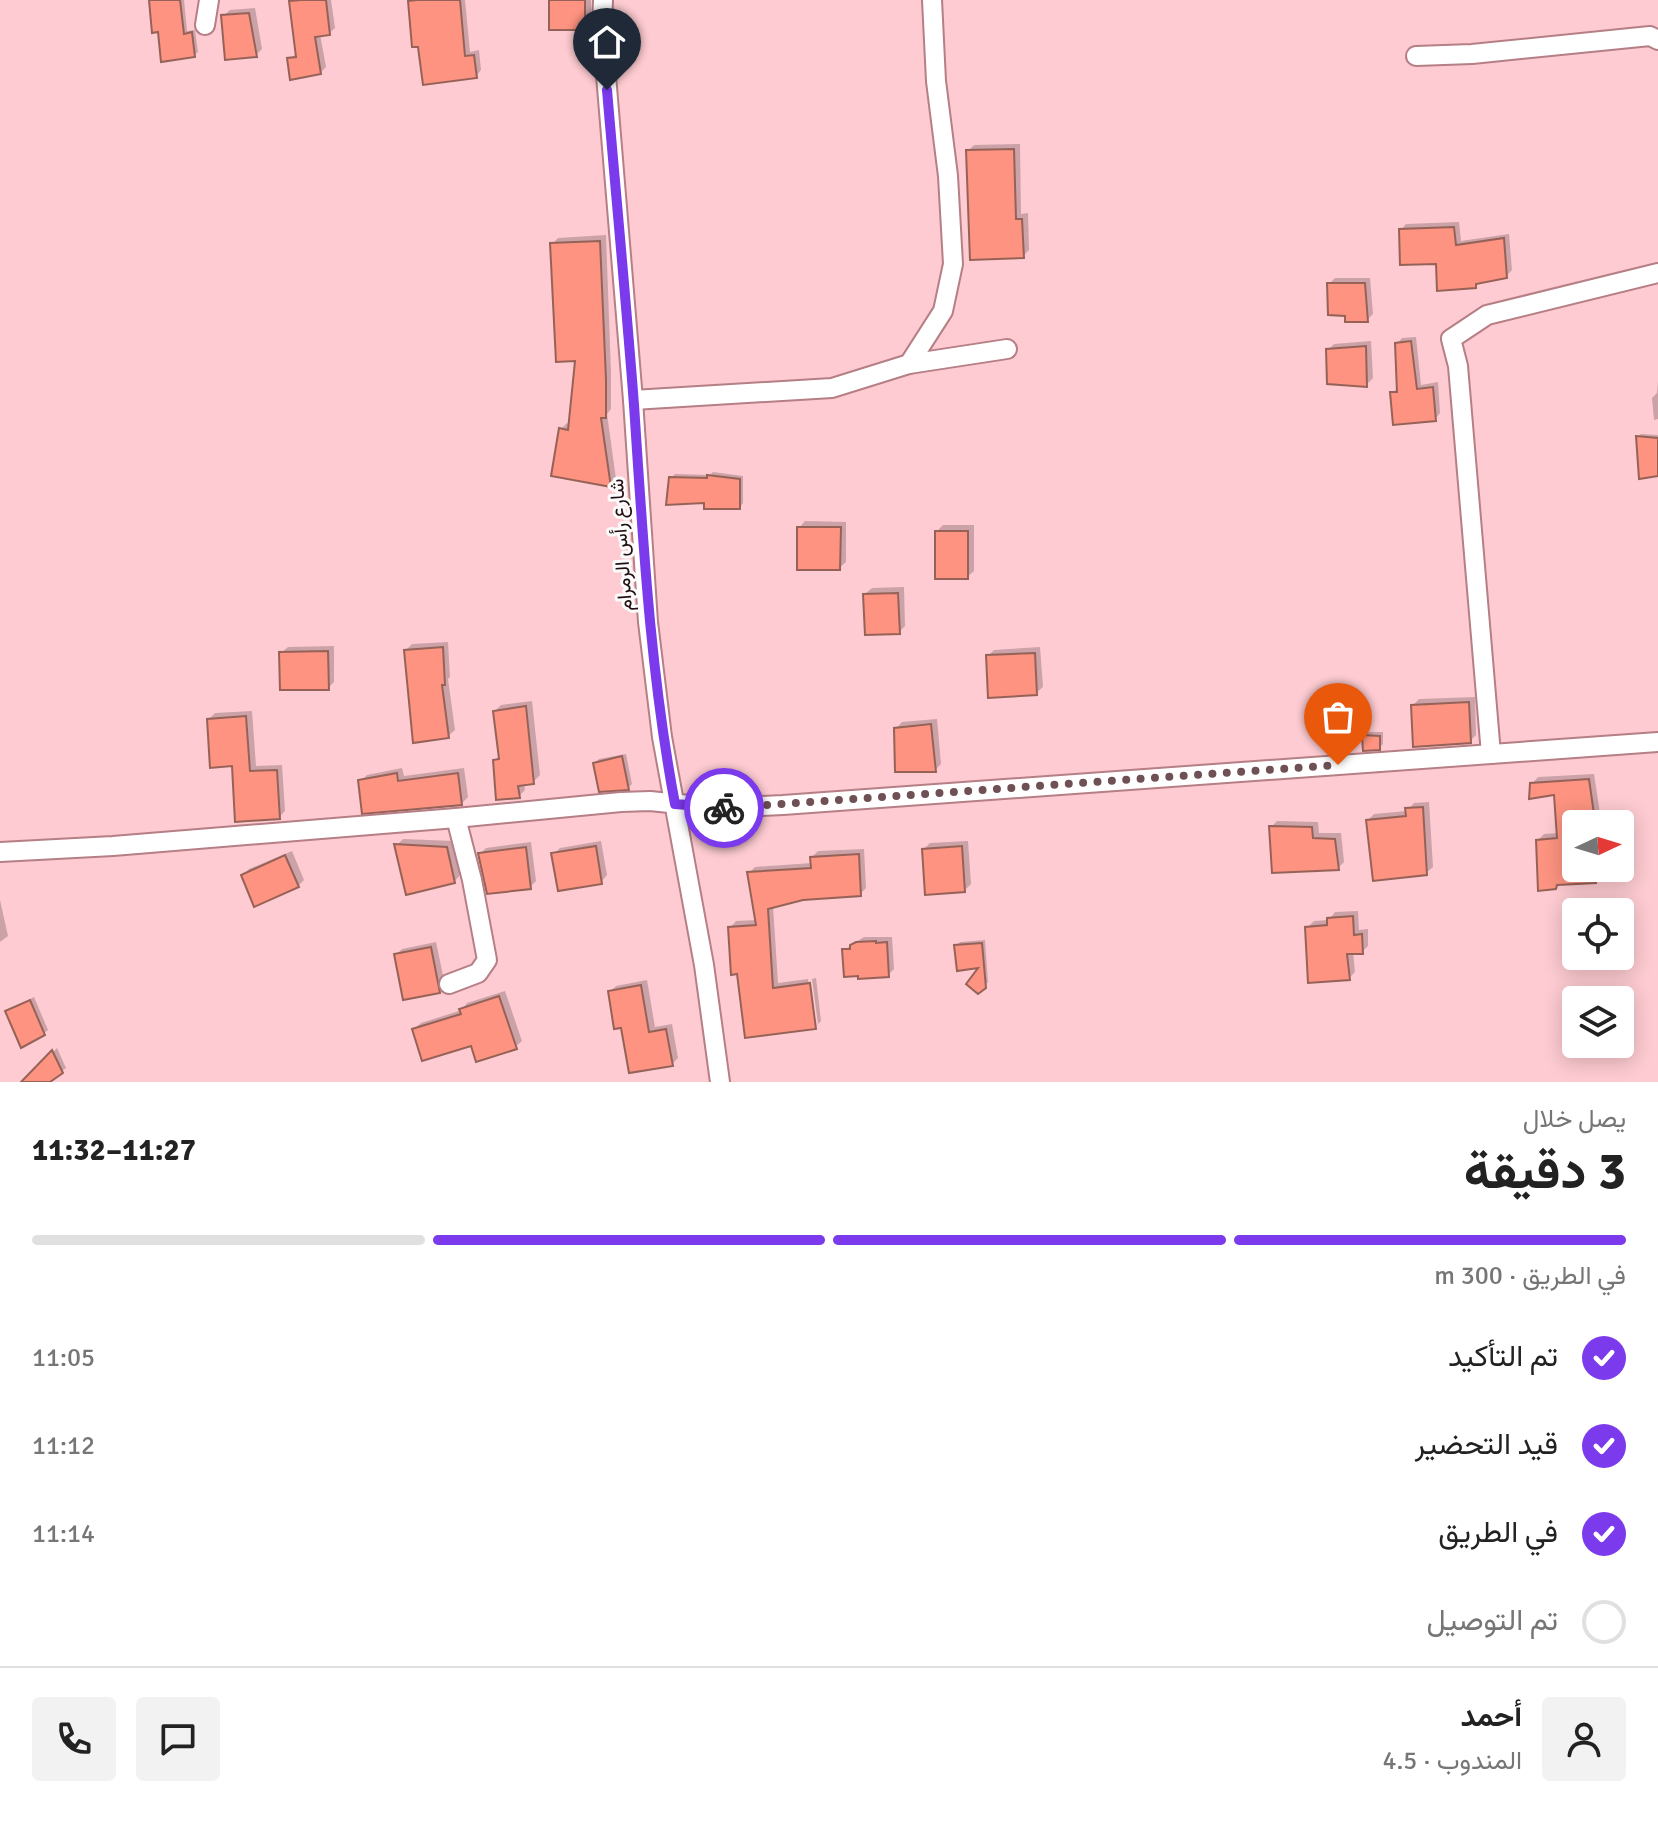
<!DOCTYPE html>
<html lang="ar">
<meta charset="utf-8">
<style>
body{margin:0;font-family:Signika,Vazirmatn,sans-serif;background:#f2f2f2;color:#222;direction:rtl;height:100vh;display:flex;flex-direction:column;font-size:30px;white-space:nowrap}
*{box-sizing:border-box;margin:0}
p{font-size:26px;color:#767676}
.icon{flex:none;width:44px;height:44px;fill:none;stroke:currentColor;stroke-width:2;stroke-linecap:round;stroke-linejoin:round}
.map{position:relative;height:1082px;overflow:hidden;direction:ltr}
.sheet{display:flex;flex-direction:column;background:#fff;flex:1}
.sheet>*{flex:none}
.needle{width:52px;rotate:86deg}
.tools{position:absolute;left:1562px;top:810px;display:grid;gap:16px}
.tools a{display:grid;place-items:center;width:72px;height:72px;border-radius:8px;background:#fff;box-shadow:0 4px 20px #0003;font-size:40px}
.pin{position:absolute;display:grid;place-items:center;width:68px;height:68px;color:#fff;margin:-82px -34px;border-radius:50% 50% 50% 0;rotate:-45deg;box-shadow:0 0 8px #0007}
.pin .icon{rotate:45deg}
.courier{position:absolute;display:grid;place-items:center;width:80px;height:80px;margin:-40px;border:6px solid #7c3aed;border-radius:50%;background:#fff;color:#222;box-shadow:0 2px 10px #0007}
.headline em{font-style:normal;font-weight:700}
.headline div{display:flex;flex-direction:column-reverse}
.headline{display:flex;align-items:center;justify-content:space-between;height:136px;padding:0 32px}
h1{font-size:52px;font-weight:700;line-height:60px}
.bar{display:grid;grid-template-columns:repeat(4,1fr);gap:12px 8px;align-content:center;height:96px;padding:0 32px}
.bar i{height:10px;border-radius:6px;background:#e0e0e0}
.bar .active{background:#7c3aed}
.bar p{grid-column:span 4}
.line{display:flex;align-items:center;gap:20px;padding:0 32px;border-top:2px solid #e0e0e0}
.line div{flex:1}
.round{display:grid;place-items:center;flex:none;width:84px;height:84px;border-radius:8px;background:#f2f2f2}
ol{padding:0 32px;list-style:none}
li{display:flex;align-items:center;gap:24px;height:88px}
li p{margin-inline-start:auto}
li .icon{padding:8px;border-radius:50%;background:#7c3aed;color:#fff;stroke-width:4}
li:last-child{color:#767676}
li i{width:44px;height:44px;border:4px solid #e0e0e0;border-radius:50%}
.map>svg:first-child{display:block}
.shadow{fill:#0003}
.building{fill:#fd9380;stroke:#966258;stroke-width:2}
.lines{fill:none;stroke-linecap:round;stroke-linejoin:round}
.minor-casing{stroke:#b67e85;stroke-width:22}
.minor{stroke:#fff;stroke-width:18}
.done{stroke:#6f5054;stroke-width:8;stroke-dasharray:0 14.4}
.route{stroke:#7c3aed;stroke-width:10}
.labels{text-anchor:middle;dominant-baseline:central;stroke-width:6;stroke-linejoin:round;paint-order:stroke}
.street-label{font-size:20px;fill:#220e11;stroke:#fbfbfb}
</style>
<div class="map">
<svg width="1658" height="1082" viewBox="0 0 1658 1082">
<rect width="100%" height="100%" fill="#fdcbd1"/>
<g class="shadow">
<path d="M151 0H184L187 31 195 30 198 52 194 55 159 30Z"/>
<path d="M293 0H331L335 28 329 33 320 34 326 67 320 73 289 59 298 53 291 2Z"/>
<path d="M411 0H465L470 52 479 50 481 70 476 76 419 45Z"/>
<path d="M551 0H591V21L585 28Z"/>
<path d="M255 8 262 49 256 55 223 16 230 10Z"/>
<path d="M1020 144 1021 214 1028 213 1029 250 1023 256 968 151 974 145Z"/>
<path d="M1459 222 1461 241 1509 234 1512 270 1506 276 1480 282 1475 286 1438 261 1401 230 1406 224Z"/>
<path d="M606 235 611 373V409L607 414 616 479 610 485 561 429 567 423 571 424 577 359 552 244 558 238Z"/>
<path d="M1335 278H1370L1373 314 1367 320 1347 314 1329 284Z"/>
<path d="M1416 337 1421 385 1438 382 1440 413 1435 419 1392 393 1398 388 1397 344 1402 338Z"/>
<path d="M1371 341 1373 378 1366 385 1328 350 1334 344Z"/>
<path d="M1658 382V419L1654 420 1652 398 1657 393Z"/>
<path d="M1641 434 1658 435V474L1638 437Z"/>
<path d="M713 472 743 476V503L740 507 706 500 671 478 675 474 710 475Z"/>
<path d="M805 521 846 522V562L839 568 799 528Z"/>
<path d="M943 525H974V571L967 577 937 531Z"/>
<path d="M904 587 905 626 899 632 865 594 872 588Z"/>
<path d="M448 642 450 677 448 679 455 730 448 736 406 650 412 644Z"/>
<path d="M334 646V682L328 688 281 653 288 647Z"/>
<path d="M1040 647 1043 687 1036 693 988 656 994 650Z"/>
<path d="M1475 697 1476 735 1470 741 1413 705 1419 699Z"/>
<path d="M532 701 540 775 533 782 524 783 525 790 519 796 495 760 501 755 495 711 501 705Z"/>
<path d="M252 711 256 766 282 765 285 811 279 817 209 719 215 713Z"/>
<path d="M937 719 941 764 935 770 896 729 902 722Z"/>
<path d="M1368 732H1383V744L1379 748 1364 736Z"/>
<path d="M626 754 632 784 628 788 595 763 599 759Z"/>
<path d="M402 768 404 776 464 768 468 797 462 803 361 781 367 775Z"/>
<path d="M1594 774 1600 813 1597 816 1598 824H1576V868H1601V875L1595 881 1560 883 1556 887 1538 840 1544 834 1559 833 1556 793 1532 784 1538 777Z"/>
<path d="M1429 802 1433 867 1426 873 1368 820 1374 814 1407 811 1414 803Z"/>
<path d="M1277 821 1318 822 1319 833H1341L1344 862 1338 868 1271 827Z"/>
<path d="M403 839 453 841 460 875 454 882 397 845Z"/>
<path d="M601 841 607 875 601 882 554 854 560 848Z"/>
<path d="M968 841 971 884 965 890 924 849 930 843Z"/>
<path d="M531 842 536 881 530 887 480 854 486 848Z"/>
<path d="M864 849 866 888 860 894 803 898 773 906 778 983 808 979 814 1024H818L747 1036 730 928 736 921 757 920 749 873 755 867 812 863V857L818 851Z"/>
<path d="M292 851 304 880 298 886 243 875 249 869Z"/>
<path d="M0 900 8 936 0 942Z"/>
<path d="M1358 911 1359 930 1368 929V946L1362 952H1353L1355 972 1349 978 1308 927 1314 921 1329 920 1335 912Z"/>
<path d="M864 937H892L894 969 888 975 844 950Z"/>
<path d="M985 940 988 982 978 992 983 966 956 946 960 942Z"/>
<path d="M436 942 445 985 439 991 396 955 402 949Z"/>
<path d="M816 978 821 1021 818 1024 812 979Z"/>
<path d="M647 980 655 1027 672 1024 678 1058 672 1064 623 1026 610 992 616 986Z"/>
<path d="M505 991 522 1041 515 1047 472 1043 414 1029 421 1023 462 1010 467 1003Z"/>
<path d="M34 997 48 1030 44 1033 7 1011Z"/>
<path d="M57 1048 66 1068 47 1082H24Z"/>
</g>
<g class="building">
<path d="M149 0H180L184 34 192 32 195 57 161 62 158 32 152 33Z"/>
<path d="M301 0H326L330 35 315 37 321 74 290 80 287 58 296 57 289 1Z"/>
<path d="M417 0H460L465 56 474 55 477 78 423 85 418 47H412L408 1Z"/>
<rect x="549" y="0" width="36" height="30"/>
<path d="M249 13 257 57 225 60 221 15Z"/>
<path d="M1014 149 1016 219H1022L1024 258 970 260 966 150Z"/>
<path d="M1454 227 1456 245 1504 238 1507 278 1476 284V288L1437 291 1436 264 1400 265 1399 229Z"/>
<path d="M600 241 606 380V418H601L611 487 551 476 559 428 568 430 575 361 556 362 550 243Z"/>
<path d="M1327 283H1365L1368 322H1345V316L1328 315Z"/>
<path d="M1411 341 1417 389 1433 387 1436 421 1393 425 1390 392H1397L1395 343Z"/>
<path d="M1366 346 1367 387 1327 384 1326 349Z"/>
<path d="M1636 436 1658 438V476L1639 479Z"/>
<path d="M707 475 740 479V509H704V503L666 505 669 477 707 478Z"/>
<path d="M797 527H841L840 570H797Z"/>
<rect x="935" y="531" width="33" height="48"/>
<path d="M898 593 900 634 865 635 863 594Z"/>
<path d="M443 647 445 685H442L449 738 413 743 404 650Z"/>
<path d="M328 651 329 690H280L279 652Z"/>
<path d="M1035 653 1037 695 988 698 986 655Z"/>
<path d="M1469 702 1471 743 1413 747 1411 705Z"/>
<path d="M526 706 534 784 518 786 520 798 496 800 493 760 499 759 493 711Z"/>
<path d="M246 716 250 771 277 770 280 819 235 822 232 766 210 768 207 719Z"/>
<path d="M931 724 936 772H895L894 728Z"/>
<path d="M1362 735 1380 736V750L1363 751Z"/>
<path d="M622 756 629 790 599 792 593 763Z"/>
<path d="M397 773 398 781 458 773 462 805 362 814 358 780Z"/>
<path d="M1589 779 1595 821 1576 823V868H1595L1596 883 1557 885 1556 889 1538 891 1536 840 1557 838 1554 795 1529 799 1530 783Z"/>
<path d="M1423 807 1427 875 1373 881 1366 820 1406 816 1405 808Z"/>
<path d="M1269 826 1312 827 1313 838 1335 839 1339 870 1272 873Z"/>
<path d="M394 844 447 847 455 883 406 895Z"/>
<path d="M596 846 602 884 558 891 551 853Z"/>
<path d="M962 846 965 892 925 895 922 849Z"/>
<path d="M526 847 531 889 487 894 478 853Z"/>
<path d="M859 854 861 896 803 900 768 909 773 988 810 983 816 1029 745 1038 737 974 731 975 728 927 756 925 747 872 811 868 810 857Z"/>
<path d="M285 855 299 887 254 907 241 875Z"/>
<path d="M1353 916 1354 935 1362 934 1363 954H1347L1350 980 1308 983 1305 927 1327 925V918Z"/>
<path d="M876 941V943L887 942 889 977 858 979V976L844 977 842 949H850V945L856 942Z"/>
<path d="M982 943 986 988 978 994 966 984 978 968 957 971 954 945Z"/>
<path d="M431 947 440 993 403 1000 394 954Z"/>
<path d="M641 985 649 1032 666 1029 673 1066 629 1073 621 1028 614 1029 608 991Z"/>
<path d="M499 996 517 1049 476 1062 471 1046 422 1061 412 1029 461 1014 459 1009Z"/>
<path d="M30 1000 45 1035 21 1048 5 1011Z"/>
<path d="M52 1050 63 1073 50 1082H21Z"/>
</g>
<g class="lines">
<defs>
<g id="minor">
<path d="M603 0 602 27 633 400 648 622 662 737 704 965 720 1082"/>
<path d="M205 25 209 0"/>
<path d="M1416 56 1472 54 1650 36 1658 40"/>
<path d="M909 364 943 311 953 264 948 176 936 81 932 0"/>
<path d="M633 400 832 388 909 364 1007 349"/>
<path d="M1491 754 1458 366 1451 339 1487 315 1658 273"/>
<path d="M0 852 113 846 456 818 621 802 650 801 718 808 783 805 1658 742"/>
<path d="M449 984 478 973 487 960 472 880 456 818"/>
</g>
</defs>
<use href="#minor" class="minor-casing"/>
<use href="#minor" class="minor"/>
</g>
<g class="lines">
<path class="done" d="M724 808 1338 765"/>
<path class="route" d="M607 90C616 195 626 300 634 405 643 539 650 671 675 804L724 808"/>
</g>
<g class="labels">
<g class="street-label">
<text transform="translate(621 545) rotate(-94)">شارع رأس الرمرام</text>
</g>
</g>
</svg>
<div class="tools">
<a><svg class="needle" viewBox="-14 -14 28 28"><path d="M0-13l5 13h-10z" fill="#e53935"/><path d="M0 13l5-13h-10z" fill="#767676"/></svg></a>
<a><svg class="icon" aria-label="locate" viewBox="0 0 24 24"><circle cx="12" cy="12" r="6"/><path d="M12 2v4M12 18v4M2 12h4M18 12h4"/></svg></a>
<a><svg class="icon" aria-label="layers" viewBox="0 0 24 24"><path d="M12 4l9 5-9 5-9-5zM3 14l9 5 9-5"/></svg></a>
</div>
<div class="pin" style="left:1338px;top:765px;background:#ea580c"><svg class="icon" aria-label="bag" viewBox="0 0 24 24"><path d="M5 8h14l-1 12H6zM9 8a3 3 0 0 1 6 0"/></svg></div>
<div class="pin" style="left:607px;top:90px;background:#1f2937"><svg class="icon" aria-label="home" viewBox="0 0 24 24"><path d="M3 11l9-7 9 7M6 9v11h12V9"/></svg></div>
<div class="courier" style="left:724px;top:808px"><svg class="icon" aria-label="bike" viewBox="0 0 24 24"><circle cx="6" cy="16" r="4"/><circle cx="18" cy="16" r="4"/><path d="M6 16l4-8h5l3 8M10 8l3 8H6M13 5h3"/></svg></div>
</div>
<section class="sheet">
<div class="headline"><div><h1>3 دقيقة</h1><p>يصل خلال</p></div><em>11:27–11:32</em></div>
<div class="bar"><i class="active"></i><i class="active"></i><i class="active"></i><i></i><p>في الطريق · 300 m</p></div>
<ol>
<li><svg class="icon" aria-label="check" viewBox="0 0 24 24"><path d="M5 12l5 5 9-10"/></svg>تم التأكيد<p>11:05</p></li>
<li><svg class="icon" aria-label="check" viewBox="0 0 24 24"><path d="M5 12l5 5 9-10"/></svg>قيد التحضير<p>11:12</p></li>
<li><svg class="icon" aria-label="check" viewBox="0 0 24 24"><path d="M5 12l5 5 9-10"/></svg>في الطريق<p>11:14</p></li>
<li><i></i>تم التوصيل</li>
</ol>
<div class="line" style="height:144px"><a class="round"><svg class="icon" aria-label="person" viewBox="0 0 24 24"><circle cx="12" cy="8" r="4"/><path d="M4 21q1-7 8-7t8 7"/></svg></a><div><b>أحمد</b><p>المندوب · 4.5</p></div><a class="round"><svg class="icon" aria-label="chat" viewBox="0 0 24 24"><path d="M4 5h16v11H9l-5 4z"/></svg></a><a class="round"><svg class="icon" aria-label="phone" viewBox="0 0 24 24"><path d="M5 4h4l2 5-3 2q2 4 5 5l2-3 5 2v4C11 20 4 13 5 4z"/></svg></a></div>
</section>
